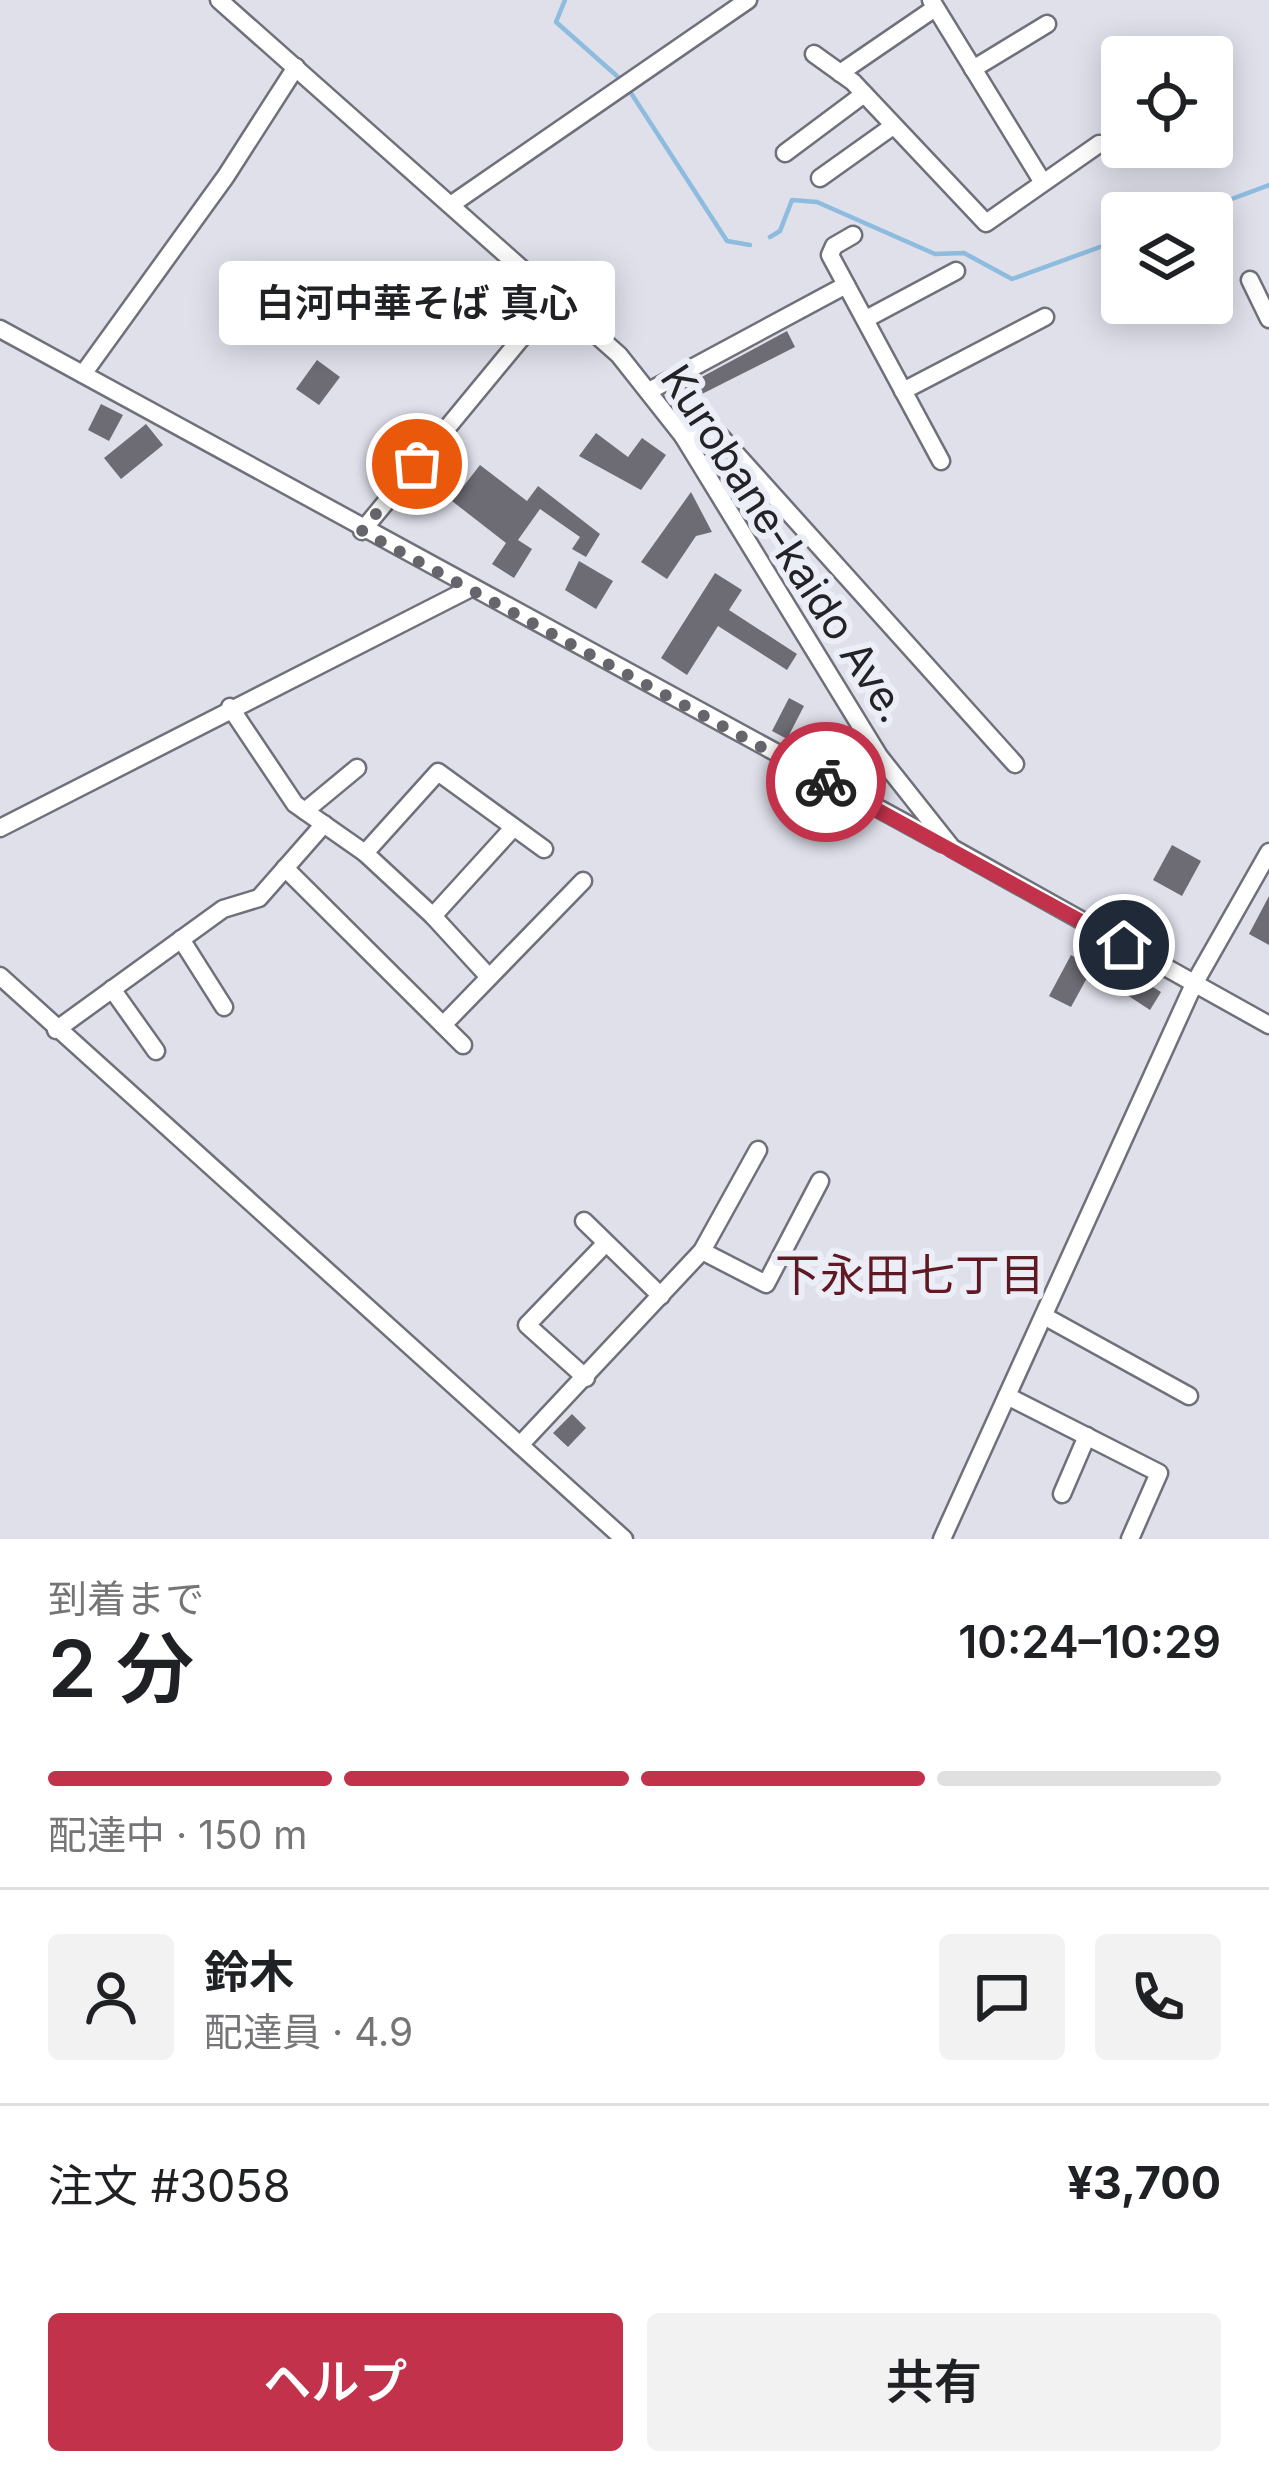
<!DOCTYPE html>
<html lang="ja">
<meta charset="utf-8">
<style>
body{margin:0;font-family:Inter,"Noto Sans JP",sans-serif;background:#f2f2f2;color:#202124;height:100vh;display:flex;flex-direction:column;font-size:45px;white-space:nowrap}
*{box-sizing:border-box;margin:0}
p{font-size:39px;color:#757577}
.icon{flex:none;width:66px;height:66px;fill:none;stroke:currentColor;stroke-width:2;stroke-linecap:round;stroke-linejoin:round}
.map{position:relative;height:1539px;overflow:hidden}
.side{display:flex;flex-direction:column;background:#fff;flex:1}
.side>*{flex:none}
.buttons{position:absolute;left:1101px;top:36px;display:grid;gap:24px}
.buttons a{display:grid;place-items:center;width:132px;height:132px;border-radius:12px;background:#fff;box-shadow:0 6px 30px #0003;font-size:60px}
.pin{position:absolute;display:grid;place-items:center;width:102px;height:102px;color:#fff;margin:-51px;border:6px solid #fff;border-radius:50%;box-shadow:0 3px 12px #0007}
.courier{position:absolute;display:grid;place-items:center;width:120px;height:120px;margin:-60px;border:9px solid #c2324b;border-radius:50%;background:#fff;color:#222;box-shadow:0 3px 15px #0007}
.bubble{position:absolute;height:84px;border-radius:12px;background:#fff;box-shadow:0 6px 30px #0003;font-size:39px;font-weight:600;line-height:84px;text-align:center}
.headline em{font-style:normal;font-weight:600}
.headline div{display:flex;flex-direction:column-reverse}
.headline{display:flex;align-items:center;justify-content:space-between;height:204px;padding:0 48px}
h1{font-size:78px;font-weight:600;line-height:90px}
.bar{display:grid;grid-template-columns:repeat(4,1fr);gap:18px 12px;align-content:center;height:144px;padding:0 48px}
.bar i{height:15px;border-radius:9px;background:#e0e0e0}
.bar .on{background:#c2324b}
.bar p{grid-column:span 4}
.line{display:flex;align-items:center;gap:30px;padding:0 48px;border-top:3px solid #e0e0e0}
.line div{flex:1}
.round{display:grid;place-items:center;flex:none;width:126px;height:126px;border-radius:12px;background:#f2f2f2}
.action{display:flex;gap:24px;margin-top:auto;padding:24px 48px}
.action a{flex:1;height:138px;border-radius:12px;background:#c2324b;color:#fff;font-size:48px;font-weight:600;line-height:138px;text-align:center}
.action a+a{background:#f2f2f2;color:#202124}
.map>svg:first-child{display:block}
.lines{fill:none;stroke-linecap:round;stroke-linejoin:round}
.stream{stroke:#8dbcde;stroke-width:4.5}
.building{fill:#6d6b73}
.minor-casing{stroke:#6f7079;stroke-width:21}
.minor{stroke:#fff;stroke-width:16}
.done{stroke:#65656b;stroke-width:12;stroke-dasharray:0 21.6}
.route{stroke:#c2324b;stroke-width:15}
.labels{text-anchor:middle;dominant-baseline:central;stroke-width:12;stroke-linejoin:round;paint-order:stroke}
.street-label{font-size:42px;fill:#232327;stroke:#eceef7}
.neighbourhood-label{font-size:45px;fill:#5e1923;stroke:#eceef7}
</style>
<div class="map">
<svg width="1269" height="1539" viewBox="0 0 1269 1539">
<rect width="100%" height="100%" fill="#dfe0ea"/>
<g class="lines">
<g class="stream">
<path d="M565 0 556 22 617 76"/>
<path d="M631 93 727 241 750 245"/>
<path d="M1194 213 1269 185"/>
<path d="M770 237 780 231 792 200 817 202 935 254 964 253 1012 279 1122 239"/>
</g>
</g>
<g class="building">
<path d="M787 331 795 347 690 400 683 387Z"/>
<path d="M317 360 340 377 319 405 296 389Z"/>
<path d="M101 404 123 415 109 441 88 430Z"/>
<path d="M146 424 163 445 121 479 104 458Z"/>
<path d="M596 433 628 457 642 438 666 455 641 490 579 456Z"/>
<path d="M480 465 527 501 538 486 600 534 586 557 572 549 580 537 540 509 518 540 532 549 514 578 492 564 506 543 452 501Z"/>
<path d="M691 492 712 532 696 536 667 579 641 562Z"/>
<path d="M579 561 613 581 596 609 565 590Z"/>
<path d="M715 573 742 590 729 610 797 654 787 670 718 626 687 675 661 658Z"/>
<path d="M789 698 804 706 787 739 772 731Z"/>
<path d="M1172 845 1201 861 1182 896 1153 880Z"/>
<path d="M1269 896V945L1249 934Z"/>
<path d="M1071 955 1093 967 1071 1007 1049 996Z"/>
<path d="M1135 976 1161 992 1150 1010 1124 993Z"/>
<path d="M572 1414 586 1428 568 1447 553 1433Z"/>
</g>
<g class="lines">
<defs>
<g id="minor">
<path d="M219 0 619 355 683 436 879 756 952 848 1269 1025"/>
<path d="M931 0 1042 181"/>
<path d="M814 54 853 82 986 223 1099 144"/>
<path d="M973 69 1047 24"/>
<path d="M840 73 935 8"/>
<path d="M785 153 864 94"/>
<path d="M820 178 893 126"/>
<path d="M452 204 748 0"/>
<path d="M853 235 834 246 830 255 941 461"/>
<path d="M1250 280 1269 319"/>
<path d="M866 319 956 271"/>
<path d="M0 329 942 843"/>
<path d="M83 374 226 176 296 67"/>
<path d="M649 391 846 285"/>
<path d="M903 391 1045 317"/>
<path d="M683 436 710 430 720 436 1015 764"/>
<path d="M362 531 556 296"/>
<path d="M230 707 295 804 365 853 433 916 513 828"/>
<path d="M305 811 357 768"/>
<path d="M0 828 471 588"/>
<path d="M365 853 438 772 544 849"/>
<path d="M285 868 463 1045"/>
<path d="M433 916 489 977"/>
<path d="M181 939 224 1007"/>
<path d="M0 976 624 1539"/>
<path d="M112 989 156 1051"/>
<path d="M443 1025 583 881"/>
<path d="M56 1030 223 909 259 898 324 824"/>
<path d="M584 1221 661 1296"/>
<path d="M702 1251 766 1284 820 1181"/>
<path d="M1044 1316 1189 1396"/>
<path d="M586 1378 527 1325 605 1244"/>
<path d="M1007 1396 1159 1473 1130 1539"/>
<path d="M520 1445 702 1251 758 1150"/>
<path d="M1062 1494 1087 1436"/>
<path d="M942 1539 1194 984 1269 852"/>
</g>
</defs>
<use href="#minor" class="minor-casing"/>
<use href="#minor" class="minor"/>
</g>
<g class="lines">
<path class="done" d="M417 464 362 531 826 782"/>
<path class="route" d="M826 782 1124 945"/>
</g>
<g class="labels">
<g class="street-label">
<text transform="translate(785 543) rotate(57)">Kurobane-kaido Ave.</text>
</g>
<g class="neighbourhood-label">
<text x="910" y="1274">下永田七丁目</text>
</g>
</g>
</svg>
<div class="buttons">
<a><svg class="icon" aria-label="locate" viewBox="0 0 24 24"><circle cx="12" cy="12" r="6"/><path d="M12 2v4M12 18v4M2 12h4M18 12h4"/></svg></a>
<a><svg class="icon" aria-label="layers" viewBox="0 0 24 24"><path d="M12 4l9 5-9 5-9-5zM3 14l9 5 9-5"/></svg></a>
</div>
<div class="pin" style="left:417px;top:464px;background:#ea580c"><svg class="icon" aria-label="bag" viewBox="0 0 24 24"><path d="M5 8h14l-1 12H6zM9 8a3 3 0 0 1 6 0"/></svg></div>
<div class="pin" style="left:1124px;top:945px;background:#1f2937"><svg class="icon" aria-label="home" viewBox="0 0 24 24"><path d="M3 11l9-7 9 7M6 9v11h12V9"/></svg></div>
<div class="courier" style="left:826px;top:782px"><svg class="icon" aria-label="bike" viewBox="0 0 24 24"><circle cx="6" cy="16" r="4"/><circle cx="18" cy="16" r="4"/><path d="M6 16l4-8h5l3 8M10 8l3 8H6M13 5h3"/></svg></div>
<div class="bubble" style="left:219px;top:261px;width:396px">白河中華そば 真心</div>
</div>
<section class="side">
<div class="headline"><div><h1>2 分</h1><p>到着まで</p></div><em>10:24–10:29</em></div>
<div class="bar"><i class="on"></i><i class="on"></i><i class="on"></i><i></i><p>配達中 · 150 m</p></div>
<div class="line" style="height:216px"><a class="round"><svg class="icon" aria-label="person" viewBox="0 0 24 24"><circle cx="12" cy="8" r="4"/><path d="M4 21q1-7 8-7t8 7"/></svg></a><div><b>鈴木</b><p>配達員 · 4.9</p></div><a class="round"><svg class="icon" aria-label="chat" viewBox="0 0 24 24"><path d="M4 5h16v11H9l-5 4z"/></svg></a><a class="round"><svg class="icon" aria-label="phone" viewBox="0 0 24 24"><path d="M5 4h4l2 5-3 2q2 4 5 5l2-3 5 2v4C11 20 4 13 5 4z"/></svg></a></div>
<div class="line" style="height:156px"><div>注文 #3058</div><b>¥3,700</b></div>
<div class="action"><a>ヘルプ</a><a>共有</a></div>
</section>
